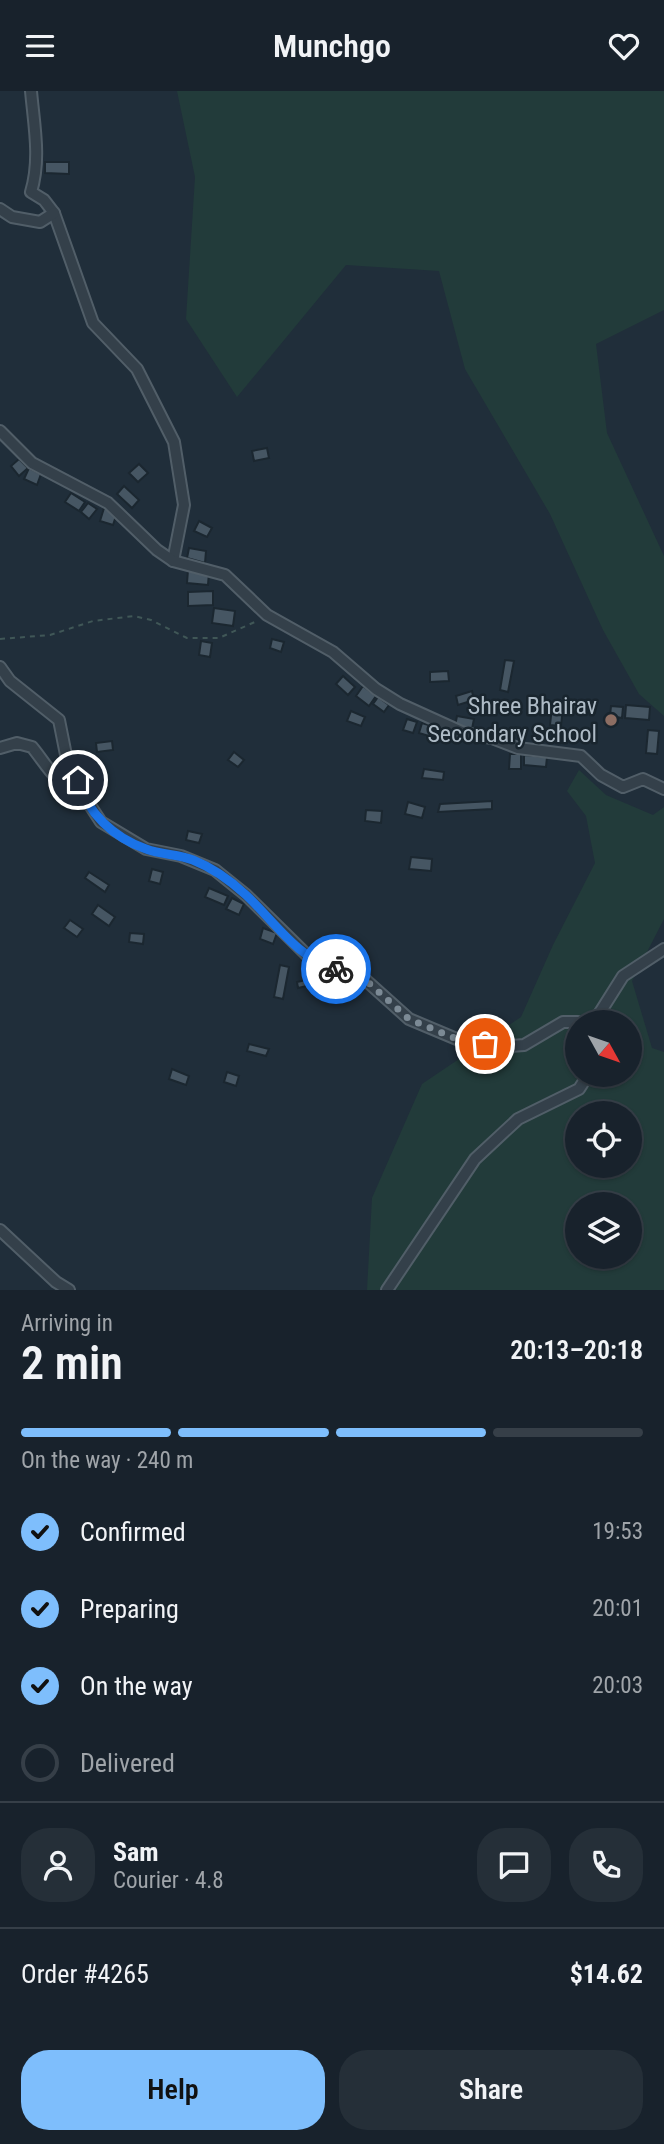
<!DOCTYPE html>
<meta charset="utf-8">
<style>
body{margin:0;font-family:"Roboto Condensed",sans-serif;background:#252f38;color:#f1f3f6;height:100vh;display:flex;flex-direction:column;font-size:26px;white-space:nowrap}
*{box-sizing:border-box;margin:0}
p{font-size:23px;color:#9fa4a9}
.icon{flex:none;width:38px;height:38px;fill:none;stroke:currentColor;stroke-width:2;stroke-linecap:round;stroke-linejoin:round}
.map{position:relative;height:1199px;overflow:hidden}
.sheet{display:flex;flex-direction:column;background:#18222c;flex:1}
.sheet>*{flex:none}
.needle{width:46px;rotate:130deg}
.buttons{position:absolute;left:565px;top:919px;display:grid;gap:14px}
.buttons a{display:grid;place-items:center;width:77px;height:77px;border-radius:50%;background:#18222c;box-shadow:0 2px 5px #0004,0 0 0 2px #363f48;font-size:35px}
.pin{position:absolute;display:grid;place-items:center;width:60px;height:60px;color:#fff;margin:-30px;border:4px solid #fff;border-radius:50%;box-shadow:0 2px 7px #0007}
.courier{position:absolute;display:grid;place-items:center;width:70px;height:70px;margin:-35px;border:5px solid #1a73e8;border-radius:50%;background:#fff;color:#222;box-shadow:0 2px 9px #0007}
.summary em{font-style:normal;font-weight:600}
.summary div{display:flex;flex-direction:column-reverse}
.summary{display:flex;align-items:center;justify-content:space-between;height:119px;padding:0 21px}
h1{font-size:46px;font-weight:600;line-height:52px}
.bar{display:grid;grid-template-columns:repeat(4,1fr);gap:10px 7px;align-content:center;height:84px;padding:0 21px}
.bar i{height:9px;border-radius:5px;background:#363f48}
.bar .on{background:#7ebefc}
.bar p{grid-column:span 4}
.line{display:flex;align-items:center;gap:18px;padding:0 21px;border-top:2px solid #363f48}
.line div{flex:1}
.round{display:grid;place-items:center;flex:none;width:74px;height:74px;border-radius:28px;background:#252f38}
ol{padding:0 21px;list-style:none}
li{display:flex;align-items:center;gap:21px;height:77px}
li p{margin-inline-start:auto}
li .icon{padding:7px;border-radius:50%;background:#7ebefc;color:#111;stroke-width:4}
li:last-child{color:#9fa4a9}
li i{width:38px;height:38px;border:4px solid #363f48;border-radius:50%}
.action{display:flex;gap:14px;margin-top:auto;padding:14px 21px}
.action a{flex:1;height:80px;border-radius:28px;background:#7ebefc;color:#111;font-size:28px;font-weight:600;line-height:80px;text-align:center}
.action a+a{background:#252f38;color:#f1f3f6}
header{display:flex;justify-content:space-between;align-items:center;height:91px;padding:0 21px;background:#18222c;font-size:32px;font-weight:600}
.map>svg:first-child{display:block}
.green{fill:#223b3a;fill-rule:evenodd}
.building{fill:#465663;stroke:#1b2730;stroke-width:2}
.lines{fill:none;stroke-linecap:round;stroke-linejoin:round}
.minor-casing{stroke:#515e68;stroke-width:14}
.path{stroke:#405757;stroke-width:2;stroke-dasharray:5 5;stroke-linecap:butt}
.minor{stroke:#34404a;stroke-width:10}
.done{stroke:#7c8a95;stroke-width:7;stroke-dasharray:0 12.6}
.route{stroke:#1a73e8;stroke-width:9}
.education-dot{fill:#8d6e63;stroke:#19252e;stroke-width:2.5}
.labels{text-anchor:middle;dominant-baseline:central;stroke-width:5;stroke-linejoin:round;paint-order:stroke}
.poi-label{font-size:24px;fill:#aebbc6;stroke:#19252e;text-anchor:end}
</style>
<header><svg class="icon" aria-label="menu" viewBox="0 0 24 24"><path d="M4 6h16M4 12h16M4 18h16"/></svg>Munchgo<svg class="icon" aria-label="heart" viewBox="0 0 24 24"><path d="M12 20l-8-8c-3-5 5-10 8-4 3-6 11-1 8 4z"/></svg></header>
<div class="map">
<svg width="664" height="1199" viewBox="0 0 664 1199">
<rect width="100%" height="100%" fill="#202e3a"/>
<g class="green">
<path d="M177 0H664V219L596 253 607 342 664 465V625L639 603 603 539 550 423 465 278 439 180 346 174 237 306 186 228 195 86Z"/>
<path d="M579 679 606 704 653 724 664 716V828L632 890 652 957 664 961V1199H367L372 1107 422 993 521 926 553 854 595 772 586 725 567 700ZM578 931H630V984H578ZM578 1022H630V1074H578ZM578 1113H630V1166H578Z"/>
</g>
<g class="building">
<path d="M45 71H69V83L45 82Z"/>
<path d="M267 357 269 367 254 370 252 360Z"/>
<path d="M19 368 28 377 19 385 11 375Z"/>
<path d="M139 373 148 382 138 391 129 382Z"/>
<path d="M29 377 41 383 37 394 24 388Z"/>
<path d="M124 395 139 409 132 417 117 403Z"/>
<path d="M71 402 85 411 79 420 65 411Z"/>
<path d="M88 412 97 418 89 428 81 421Z"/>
<path d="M104 417 117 422 113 434 100 430Z"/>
<path d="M199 430 212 437 207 446 194 440Z"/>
<path d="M189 457 206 460 205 472 187 467Z"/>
<path d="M188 479 209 481 208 494 187 492Z"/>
<path d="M213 500V514L188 515V501Z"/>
<path d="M214 517 235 520 233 535 212 532Z"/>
<path d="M272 548 284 551 281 561 270 557Z"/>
<path d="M201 550 212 552 210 566 199 564Z"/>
<path d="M505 569 514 570 508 601 500 599Z"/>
<path d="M448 580 449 590 430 591V581Z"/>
<path d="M343 585 355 596 348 604 336 593Z"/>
<path d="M363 595 376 605 369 615 356 605Z"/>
<path d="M472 600 474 609 458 614 456 605Z"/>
<path d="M378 606 389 614 384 621 373 613Z"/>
<path d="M566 610 596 613 595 622 565 620Z"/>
<path d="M626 614 650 616 649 629 625 627Z"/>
<path d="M611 615 623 616 622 627 610 625Z"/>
<path d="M552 616H563L561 635 550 634Z"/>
<path d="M351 620 365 626 361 635 347 630Z"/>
<path d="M457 625 474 628 472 638 455 635Z"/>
<path d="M407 628 417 631 413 642 403 639Z"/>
<path d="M422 632 435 636 432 646 419 642Z"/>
<path d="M648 639 659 640 657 663 646 662Z"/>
<path d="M112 650 113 659 97 661 96 652Z"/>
<path d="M234 661 244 669 238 676 228 669Z"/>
<path d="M510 663H521V678H509Z"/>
<path d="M524 664 547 666 546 676 524 674Z"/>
<path d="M424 678 444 681 443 689 422 687Z"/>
<path d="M492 710V718L438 721 440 713Z"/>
<path d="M408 711 425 716 422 727 405 723Z"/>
<path d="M366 719 382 720 381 732 365 730Z"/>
<path d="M188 740 202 743 199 752 186 749Z"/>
<path d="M411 766 432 768 431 780 409 778Z"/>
<path d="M152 778 163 781 160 793 149 790Z"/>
<path d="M89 781 109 794 105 801 85 787Z"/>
<path d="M209 797 228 805 224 814 205 806Z"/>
<path d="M232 807 244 813 239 824 226 818Z"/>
<path d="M98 814 115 826 109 835 92 823Z"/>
<path d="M70 829 83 838 77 846 64 837Z"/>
<path d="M263 837 277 842 273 853 260 848Z"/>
<path d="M130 842 144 843 143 853 129 851Z"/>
<path d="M314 859 335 861 334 869 313 867Z"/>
<path d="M280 874 289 876 283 908 274 906Z"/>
<path d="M333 883 334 889 298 897 297 891Z"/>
<path d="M249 953 269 958 266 965 247 960Z"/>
<path d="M172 978 189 985 186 994 169 988Z"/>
<path d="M227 981 239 985 236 995 224 991Z"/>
</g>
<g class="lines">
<defs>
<g id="minor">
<path d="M31 0C34 34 41 68 31 101L44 109 54 122 93 232 137 278 174 351 184 414 173 470"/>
<path d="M0 118 12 126 40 131 54 122"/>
<path d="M0 340 32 372 108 412 157 459 173 470 225 484 267 524 333 561 376 598 400 613 464 642 492 647 518 657 581 665 601 684 623 696 643 688 664 698"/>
<path d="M0 576 10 590 59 629 67 669 81 701"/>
<path d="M0 657 17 652 32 656C47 674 55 694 80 699L101 731 146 758 181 765 215 779 246 804 313 870 360 884 409 928 459 949 498 956 524 954 563 931H578"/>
<path d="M594 931 623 885 664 858"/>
<path d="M0 1139 56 1191 69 1199"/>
<path d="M387 1199 475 1068 518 1028 579 998 588 984"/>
</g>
</defs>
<use href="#minor" class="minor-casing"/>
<path class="path" d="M0 548 50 544 93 530 134 525 151 529 187 547H219L257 530"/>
<use href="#minor" class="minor"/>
</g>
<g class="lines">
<path class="done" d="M336 878 360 884 409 928 459 949 485 953"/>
<path class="route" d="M78 689C87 722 114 747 146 758 162 764 178 763 193 769 213 777 231 790 246 804 274 830 298 868 336 878"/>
</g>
<circle class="education-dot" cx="611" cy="629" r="7"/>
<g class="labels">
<g class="poi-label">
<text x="597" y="615">Shree Bhairav<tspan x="597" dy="28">Secondary School</tspan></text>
</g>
</g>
</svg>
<div class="buttons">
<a><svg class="needle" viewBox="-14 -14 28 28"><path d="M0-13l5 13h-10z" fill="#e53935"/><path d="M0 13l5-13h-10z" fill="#9fa4a9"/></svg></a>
<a><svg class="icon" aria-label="locate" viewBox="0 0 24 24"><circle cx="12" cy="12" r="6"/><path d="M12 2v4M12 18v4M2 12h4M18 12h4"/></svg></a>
<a><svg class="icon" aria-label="layers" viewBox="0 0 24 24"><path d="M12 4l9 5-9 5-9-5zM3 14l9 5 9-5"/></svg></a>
</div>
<div class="pin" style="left:485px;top:953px;background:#ea580c"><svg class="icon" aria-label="bag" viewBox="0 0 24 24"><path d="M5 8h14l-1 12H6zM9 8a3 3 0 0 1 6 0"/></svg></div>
<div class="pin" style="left:78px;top:689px;background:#1f2937"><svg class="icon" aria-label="home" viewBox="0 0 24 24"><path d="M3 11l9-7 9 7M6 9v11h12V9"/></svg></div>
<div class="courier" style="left:336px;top:878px"><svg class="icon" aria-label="bike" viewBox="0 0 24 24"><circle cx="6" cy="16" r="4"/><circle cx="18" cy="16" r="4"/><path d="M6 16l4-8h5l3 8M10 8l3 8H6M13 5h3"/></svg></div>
</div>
<section class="sheet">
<div class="summary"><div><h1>2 min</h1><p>Arriving in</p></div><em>20:13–20:18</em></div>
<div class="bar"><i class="on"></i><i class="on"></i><i class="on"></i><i></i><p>On the way · 240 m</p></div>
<ol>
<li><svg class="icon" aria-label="check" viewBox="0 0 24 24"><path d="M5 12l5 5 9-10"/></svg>Confirmed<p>19:53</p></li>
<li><svg class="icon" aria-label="check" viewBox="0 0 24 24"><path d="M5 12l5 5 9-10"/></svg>Preparing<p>20:01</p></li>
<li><svg class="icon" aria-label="check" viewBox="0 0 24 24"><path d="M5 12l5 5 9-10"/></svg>On the way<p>20:03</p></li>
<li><i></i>Delivered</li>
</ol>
<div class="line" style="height:126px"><a class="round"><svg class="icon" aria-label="person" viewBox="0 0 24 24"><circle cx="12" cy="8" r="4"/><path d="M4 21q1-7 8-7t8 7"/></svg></a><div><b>Sam</b><p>Courier · 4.8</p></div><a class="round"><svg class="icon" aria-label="chat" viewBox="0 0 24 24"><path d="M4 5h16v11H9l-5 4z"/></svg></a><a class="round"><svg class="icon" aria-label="phone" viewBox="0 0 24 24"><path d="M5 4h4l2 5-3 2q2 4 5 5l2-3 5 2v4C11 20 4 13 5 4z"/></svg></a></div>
<div class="line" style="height:91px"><div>Order #4265</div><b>$14.62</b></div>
<div class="action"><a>Help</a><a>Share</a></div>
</section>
